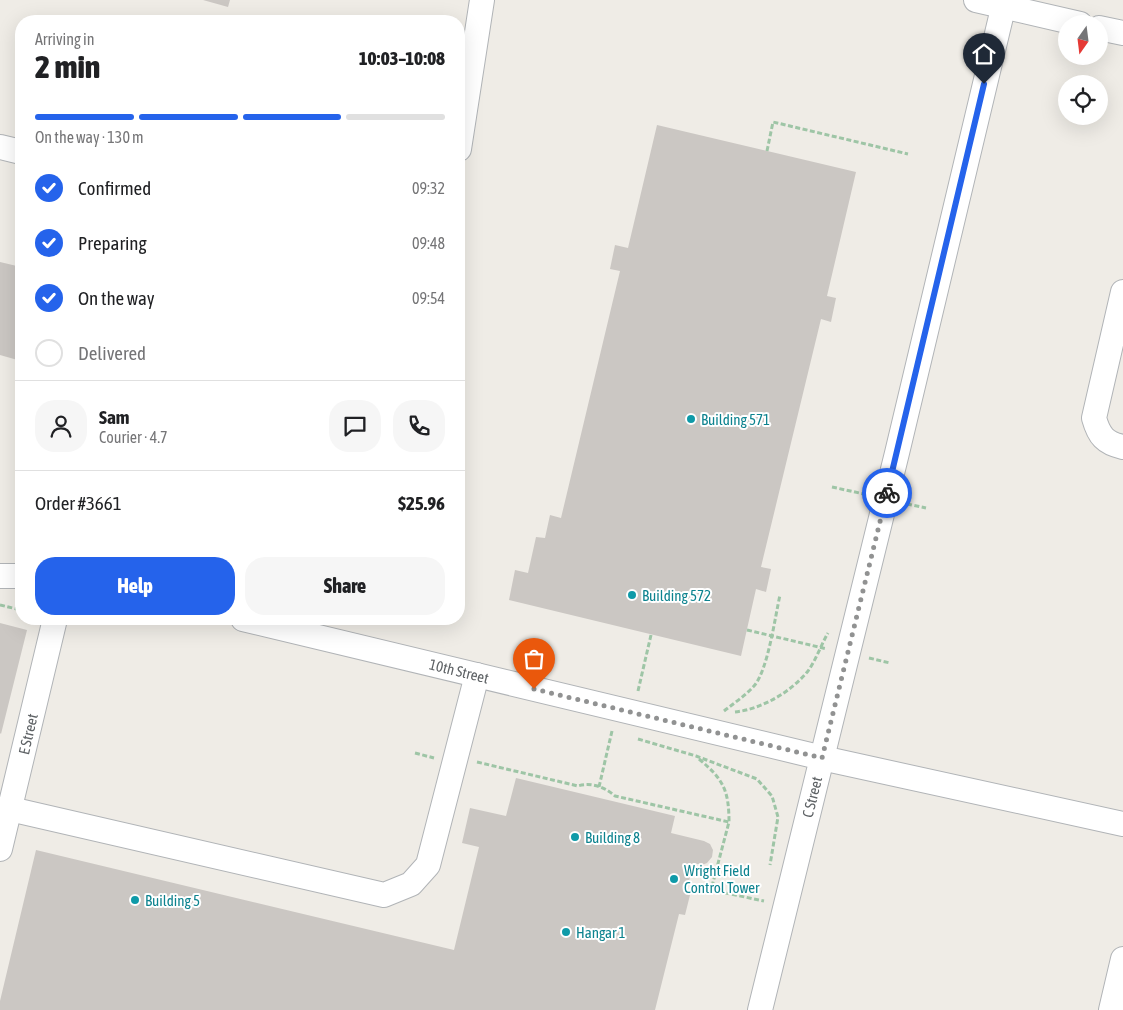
<!DOCTYPE html>
<meta charset="utf-8">
<style>
body{margin:0;font-family:"Asap Condensed",sans-serif;background:#f6f6f6;color:#202124;height:100vh;display:flex;flex-direction:column;font-size:19px;white-space:nowrap}
*{box-sizing:border-box;margin:0}
p{font-size:16px;color:#757577}
.icon{flex:none;width:28px;height:28px;fill:none;stroke:currentColor;stroke-width:2;stroke-linecap:round;stroke-linejoin:round}
.map{position:relative;flex:1;overflow:hidden}
.details{position:absolute;left:15px;top:15px;width:450px;height:610px;display:flex;flex-direction:column;background:#fff;border-radius:20px;box-shadow:0 5px 20px #0002}
.details>*{flex:none}
.needle{width:32px;rotate:194deg}
.fabs{position:absolute;left:1058px;top:15px;display:grid;gap:10px}
.fabs a{display:grid;place-items:center;width:50px;height:50px;border-radius:50%;background:#fff;box-shadow:0 5px 20px #0002;font-size:25px}
.pin{position:absolute;display:grid;place-items:center;width:42px;height:42px;color:#fff;margin:-51px -21px;border-radius:50% 50% 50% 0;rotate:-45deg;box-shadow:0 0 5px #0007}
.pin .icon{rotate:45deg}
.courier{position:absolute;display:grid;place-items:center;width:50px;height:50px;margin:-25px;border:4px solid #2563eb;border-radius:50%;background:#fff;color:#222;box-shadow:0 1px 6px #0007}
.headline em{font-style:normal;font-weight:800}
.headline div{display:flex;flex-direction:column-reverse}
.headline{display:flex;align-items:center;justify-content:space-between;height:85px;padding:0 20px}
h1{font-size:32px;font-weight:800;line-height:38px}
.bar{display:grid;grid-template-columns:repeat(4,1fr);gap:8px 5px;align-content:center;height:60px;padding:0 20px}
.bar i{height:6px;border-radius:4px;background:#e0e0e0}
.bar .on{background:#2563eb}
.bar p{grid-column:span 4}
.line{display:flex;align-items:center;gap:12px;padding:0 20px;border-top:1px solid #e0e0e0}
.line div{flex:1}
.round{display:grid;place-items:center;flex:none;width:52px;height:52px;border-radius:20px;background:#f6f6f6}
ol{padding:0 20px;list-style:none}
li{display:flex;align-items:center;gap:15px;height:55px}
li p{margin-inline-start:auto}
li .icon{padding:5px;border-radius:50%;background:#2563eb;color:#fff;stroke-width:4}
li:last-child{color:#757577}
li i{width:28px;height:28px;border:2px solid #e0e0e0;border-radius:50%}
.cta{display:flex;gap:10px;margin-top:auto;padding:10px 20px}
.cta a{flex:1;height:58px;border-radius:20px;background:#2563eb;color:#fff;font-size:20px;font-weight:800;line-height:58px;text-align:center}
.cta a+a{background:#f6f6f6;color:#202124}
.map>svg:first-child{display:block}
.building{fill:#cbc7c3}
.lines{fill:none;stroke-linecap:round;stroke-linejoin:round}
.minor-casing{stroke:#b1b4b7;stroke-width:26}
.path{stroke:#9ec5a6;stroke-width:3;stroke-dasharray:5 2.5;stroke-linecap:butt}
.minor{stroke:#fff;stroke-width:24}
.done{stroke:#919292;stroke-width:5;stroke-dasharray:0 9}
.route{stroke:#2563eb;stroke-width:6}
.culture-dot{fill:#0f9aa8;stroke:#fff;stroke-width:2}
.labels{text-anchor:middle;dominant-baseline:central;stroke-width:4;stroke-linejoin:round;paint-order:stroke}
.culture-label{font-size:15px;fill:#0d838f;stroke:#fff;text-anchor:start}
.street-label{font-size:15px;fill:#5e6265;stroke:#fff}
</style>
<div class="map">
<svg width="1123" height="1010" viewBox="0 0 1123 1010">
<rect width="100%" height="100%" fill="#efece6"/>
<g class="building">
<path d="M203 0H230L228 7Z"/>
<path d="M657 125 856 172 827 296 836 298 831 322 821 319 761 567 771 569 766 592 756 589 741 656 509 600 515 570 528 573 536 537 545 538 550 515 561 518 620 271 610 269 615 245 628 248Z"/>
<path d="M0 262 21 267V361L0 355Z"/>
<path d="M0 623 27 630 1 734 0 733Z"/>
<path d="M516 778 675 816 671 833 704 841 710 844 713 850 712 857 707 863 702 865 693 863 687 891H691L685 915 679 914 655 1010H0V1001L36 850 454 950 479 847 462 843 470 808 506 816Z"/>
</g>
<g class="lines">
<defs>
<g id="minor">
<path d="M976 0 1080 24"/>
<path d="M1099 28 1123 33"/>
<path d="M0 147 21 152"/>
<path d="M459 149 482 0"/>
<path d="M1123 292 1094 418C1099 436 1105 443 1123 447"/>
<path d="M0 576H21"/>
<path d="M243 619 831 760 1123 824"/>
<path d="M10 809 384 895 411 884 428 865 477 675"/>
<path d="M0 849 55 619"/>
<path d="M760 1010 897 453 1005 0"/>
<path d="M1111 1010 1123 959"/>
</g>
</defs>
<use href="#minor" class="minor-casing"/>
<g class="path">
<path d="M767 151 773 122 908 154"/>
<path d="M832 487 864 494"/>
<path d="M907 504 926 508"/>
<path d="M0 605 21 610"/>
<path d="M747 630 827 649"/>
<path d="M869 658 890 663"/>
<path d="M638 691 651 635"/>
<path d="M724 711C734 703 745 696 754 686 768 670 775 617 780 595"/>
<path d="M735 712C762 709 791 692 808 671 816 660 821 645 828 633"/>
<path d="M638 739 696 756 757 779 772 796 778 817 770 865"/>
<path d="M415 753 434 758"/>
<path d="M699 759C723 779 729 790 729 822"/>
<path d="M477 762 578 786C591 782 605 787 615 796L729 822 711 890 764 901"/>
<path d="M599 787 612 731"/>
</g>
<use href="#minor" class="minor"/>
</g>
<g class="lines">
<path class="done" d="M534 689 822 758 887 493"/>
<path class="route" d="M887 493 984 84"/>
</g>
<g class="culture-dot">
<circle cx="691" cy="419" r="5"/>
<circle cx="632" cy="595" r="5"/>
<circle cx="575" cy="837" r="5"/>
<circle cx="674" cy="879" r="5"/>
<circle cx="135" cy="900" r="5"/>
<circle cx="566" cy="932" r="5"/>
</g>
<g class="labels">
<g class="culture-label">
<text x="701" y="419">Building 571</text>
<text x="642" y="595">Building 572</text>
<text x="585" y="837">Building 8</text>
<text x="684" y="870">Wright Field<tspan x="684" dy="17">Control Tower</tspan></text>
<text x="145" y="900">Building 5</text>
<text x="576" y="932">Hangar 1</text>
</g>
<g class="street-label">
<text transform="translate(459 671) rotate(14)">10th Street</text>
<text transform="translate(28 734) rotate(-77)">E Street</text>
<text transform="translate(812 797) rotate(-76)">C Street</text>
</g>
</g>
</svg>
<div class="fabs">
<a><svg class="needle" viewBox="-14 -14 28 28"><path d="M0-13l5 13h-10z" fill="#e53935"/><path d="M0 13l5-13h-10z" fill="#757577"/></svg></a>
<a><svg class="icon" aria-label="locate" viewBox="0 0 24 24"><circle cx="12" cy="12" r="6"/><path d="M12 2v4M12 18v4M2 12h4M18 12h4"/></svg></a>
</div>
<div class="pin" style="left:534px;top:689px;background:#ea580c"><svg class="icon" aria-label="bag" viewBox="0 0 24 24"><path d="M5 8h14l-1 12H6zM9 8a3 3 0 0 1 6 0"/></svg></div>
<div class="pin" style="left:984px;top:84px;background:#1f2937"><svg class="icon" aria-label="home" viewBox="0 0 24 24"><path d="M3 11l9-7 9 7M6 9v11h12V9"/></svg></div>
<div class="courier" style="left:887px;top:493px"><svg class="icon" aria-label="bike" viewBox="0 0 24 24"><circle cx="6" cy="16" r="4"/><circle cx="18" cy="16" r="4"/><path d="M6 16l4-8h5l3 8M10 8l3 8H6M13 5h3"/></svg></div>
<section class="details">
<div class="headline"><div><h1>2 min</h1><p>Arriving in</p></div><em>10:03–10:08</em></div>
<div class="bar"><i class="on"></i><i class="on"></i><i class="on"></i><i></i><p>On the way · 130 m</p></div>
<ol>
<li><svg class="icon" aria-label="check" viewBox="0 0 24 24"><path d="M5 12l5 5 9-10"/></svg>Confirmed<p>09:32</p></li>
<li><svg class="icon" aria-label="check" viewBox="0 0 24 24"><path d="M5 12l5 5 9-10"/></svg>Preparing<p>09:48</p></li>
<li><svg class="icon" aria-label="check" viewBox="0 0 24 24"><path d="M5 12l5 5 9-10"/></svg>On the way<p>09:54</p></li>
<li><i></i>Delivered</li>
</ol>
<div class="line" style="height:90px"><a class="round"><svg class="icon" aria-label="person" viewBox="0 0 24 24"><circle cx="12" cy="8" r="4"/><path d="M4 21q1-7 8-7t8 7"/></svg></a><div><b>Sam</b><p>Courier · 4.7</p></div><a class="round"><svg class="icon" aria-label="chat" viewBox="0 0 24 24"><path d="M4 5h16v11H9l-5 4z"/></svg></a><a class="round"><svg class="icon" aria-label="phone" viewBox="0 0 24 24"><path d="M5 4h4l2 5-3 2q2 4 5 5l2-3 5 2v4C11 20 4 13 5 4z"/></svg></a></div>
<div class="line" style="height:65px"><div>Order #3661</div><b>$25.96</b></div>
<div class="cta"><a>Help</a><a>Share</a></div>
</section>
</div>
